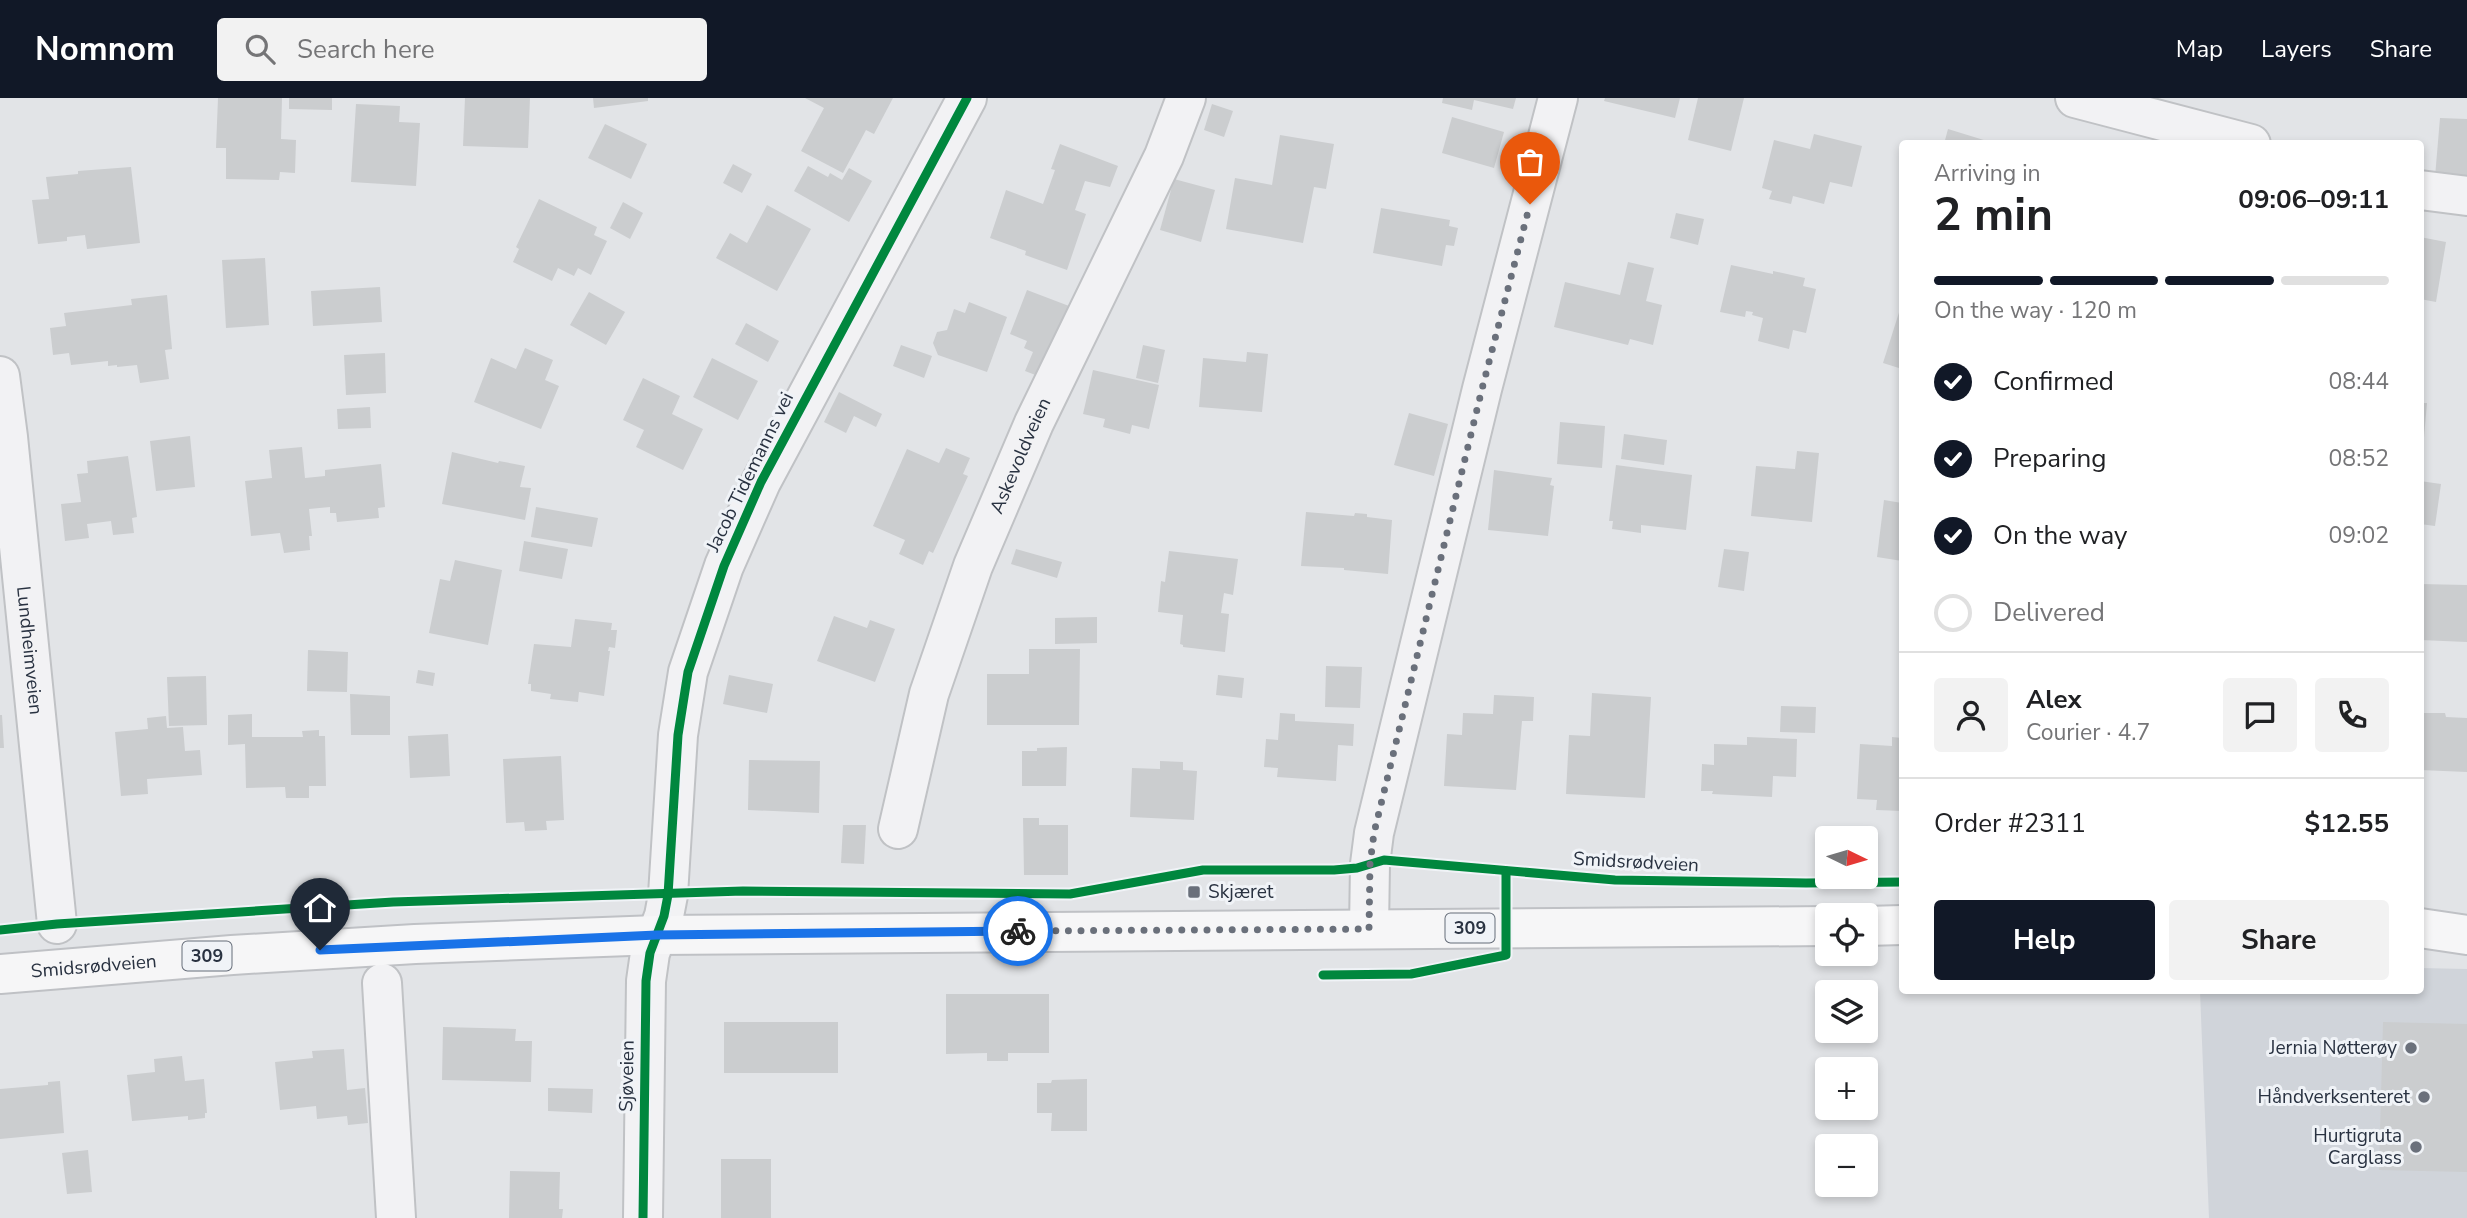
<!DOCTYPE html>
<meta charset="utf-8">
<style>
body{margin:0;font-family:"Nunito Sans",sans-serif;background:#f2f2f2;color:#202124;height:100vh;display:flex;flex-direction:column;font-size:26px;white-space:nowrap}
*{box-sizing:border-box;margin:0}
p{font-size:23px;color:#757577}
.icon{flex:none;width:38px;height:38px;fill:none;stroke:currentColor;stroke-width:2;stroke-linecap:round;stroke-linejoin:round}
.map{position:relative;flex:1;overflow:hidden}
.sheet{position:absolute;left:1899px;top:42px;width:525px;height:854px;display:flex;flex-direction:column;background:#fff;border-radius:7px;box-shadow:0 4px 10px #0003}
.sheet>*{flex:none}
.needle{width:46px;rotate:95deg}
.fabs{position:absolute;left:1815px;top:728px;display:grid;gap:14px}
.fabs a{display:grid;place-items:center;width:63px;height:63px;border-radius:7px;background:#fff;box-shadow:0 4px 10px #0003;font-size:35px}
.pin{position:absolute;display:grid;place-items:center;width:60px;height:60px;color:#fff;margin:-72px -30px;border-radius:50% 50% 50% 0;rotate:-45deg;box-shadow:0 0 7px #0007}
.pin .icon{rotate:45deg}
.courier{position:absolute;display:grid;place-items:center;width:70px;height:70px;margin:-35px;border:5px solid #1a73e8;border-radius:50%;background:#fff;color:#222;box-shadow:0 2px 9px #0007}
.head em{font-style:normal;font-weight:700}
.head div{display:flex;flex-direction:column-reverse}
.head{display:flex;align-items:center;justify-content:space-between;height:119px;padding:0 35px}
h1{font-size:46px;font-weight:700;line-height:52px}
.bar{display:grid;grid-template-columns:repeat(4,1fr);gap:10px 7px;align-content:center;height:84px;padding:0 35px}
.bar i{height:9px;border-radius:5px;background:#e0e0e0}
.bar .active{background:#111827}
.bar p{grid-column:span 4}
.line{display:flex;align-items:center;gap:18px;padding:0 35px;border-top:2px solid #e0e0e0}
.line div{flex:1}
.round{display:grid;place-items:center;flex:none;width:74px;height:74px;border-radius:7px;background:#f2f2f2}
ol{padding:0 35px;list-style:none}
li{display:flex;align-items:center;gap:21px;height:77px}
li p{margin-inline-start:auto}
li .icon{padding:7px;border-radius:50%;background:#111827;color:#fff;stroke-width:4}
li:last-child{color:#757577}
li i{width:38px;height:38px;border:4px solid #e0e0e0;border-radius:50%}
.action{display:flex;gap:14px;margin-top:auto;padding:14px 35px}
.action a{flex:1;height:80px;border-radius:7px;background:#111827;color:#fff;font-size:28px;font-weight:700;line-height:80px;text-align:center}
.action a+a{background:#f2f2f2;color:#202124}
header{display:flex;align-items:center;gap:42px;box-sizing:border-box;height:98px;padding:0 35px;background:#111827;color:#fff}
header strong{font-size:33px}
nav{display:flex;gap:38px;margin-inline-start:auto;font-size:24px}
.search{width:490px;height:63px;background:#f2f2f2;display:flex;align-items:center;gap:18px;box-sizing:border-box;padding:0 24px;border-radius:7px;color:#757577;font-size:26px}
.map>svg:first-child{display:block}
.built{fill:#d0d4da}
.building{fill:#cbcdcf}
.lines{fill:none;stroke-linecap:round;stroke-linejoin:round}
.minor-casing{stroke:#c0c2c5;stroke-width:42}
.major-casing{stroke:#bfc1c5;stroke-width:42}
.minor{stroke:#f2f2f4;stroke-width:38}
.major{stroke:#f6f6f7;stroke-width:38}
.cycleway-casing{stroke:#f0f3f7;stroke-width:13}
.cycleway{stroke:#00873e;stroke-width:9}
.done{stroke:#6a707b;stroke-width:7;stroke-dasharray:0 12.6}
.route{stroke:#1a73e8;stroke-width:9}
.poi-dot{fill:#6a707b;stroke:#f0f3f7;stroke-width:2.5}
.labels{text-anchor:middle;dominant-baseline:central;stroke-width:6;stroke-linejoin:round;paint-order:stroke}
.shield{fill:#f0f3f7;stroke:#656c78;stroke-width:2}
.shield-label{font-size:18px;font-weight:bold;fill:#293241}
.street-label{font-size:19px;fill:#293241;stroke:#f0f3f7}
.poi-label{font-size:19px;fill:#293241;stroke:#f0f3f7;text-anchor:end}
</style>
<header>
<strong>Nomnom</strong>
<div class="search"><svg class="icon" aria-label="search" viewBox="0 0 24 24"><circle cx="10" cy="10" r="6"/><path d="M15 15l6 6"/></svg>Search here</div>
<nav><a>Map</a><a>Layers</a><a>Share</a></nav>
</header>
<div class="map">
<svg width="2467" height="1120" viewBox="0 0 2467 1120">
<rect width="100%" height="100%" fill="#e2e4e7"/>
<path class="built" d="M2420 870 2467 871V1120H2209L2200 893 2420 892Z"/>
<g class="building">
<path d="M218 0H282L281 41 296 42 295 75 280 74 279 82 226 81V50H216Z"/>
<path d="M289 0H332V12L289 11Z"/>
<path d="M465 0H530L528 50 463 48Z"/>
<path d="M593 0H648V3L594 10Z"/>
<path d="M805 0H893L874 36 866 32 843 75 801 53 824 10Z"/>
<path d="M1443 0H1516L1513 11 1474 2 1472 12 1442 5Z"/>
<path d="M1605 0H1680L1675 20 1604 3Z"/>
<path d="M1698 0H1744L1731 53 1688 42Z"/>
<path d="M356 6 400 8 399 24 420 25 416 88 351 84Z"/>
<path d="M1212 6 1233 13 1224 39 1204 32Z"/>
<path d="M1452 19 1504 34 1494 70 1442 55Z"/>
<path d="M2440 20 2467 21V80L2435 79Z"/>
<path d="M605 26 647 46 631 81 588 60Z"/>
<path d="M1948 31 1987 43 1986 46H1944Z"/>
<path d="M1814 36 1862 48 1852 89 1830 84 1824 106 1793 98 1791 106 1769 101 1772 93 1762 90 1774 42 1810 51Z"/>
<path d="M1280 37 1334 46 1326 91 1314 89 1303 145 1226 131 1235 80 1272 87Z"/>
<path d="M1060 46 1118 68 1110 89 1085 83 1075 112 1086 116 1067 172 1025 157 1026 153 990 140 1006 92 1043 106 1055 72 1051 71Z"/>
<path d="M733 66 752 76 742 95 723 85Z"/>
<path d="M808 68 828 79 830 75 842 82 849 70 872 83 849 124 794 93Z"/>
<path d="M131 69 140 145 87 151 85 137 67 139V143L38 146 32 102 49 101 46 79 78 76V73Z"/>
<path d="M1174 81 1215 92 1201 144 1160 132Z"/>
<path d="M539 101 597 129 594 137 607 143 591 177 578 170 574 178 558 170 552 183 513 164 519 151 516 149Z"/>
<path d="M623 104 643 115 630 141 610 130Z"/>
<path d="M767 107 811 131 777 193 716 160 730 135 747 145Z"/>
<path d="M1381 110 1450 122 1449 128 1458 130 1454 148 1446 147 1442 168 1373 155Z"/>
<path d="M1676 115 1704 121 1698 147 1670 140Z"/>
<path d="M2420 139 2446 144 2436 204 2420 201Z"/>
<path d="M265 160 269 227 226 230 222 162Z"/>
<path d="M1628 164 1654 170 1646 203 1662 207 1653 247 1630 241 1628 247 1554 229 1565 184 1620 197Z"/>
<path d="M1731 167 1773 176V173L1805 180 1803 188 1816 191 1806 235 1793 232 1789 251 1758 243 1763 220 1752 217 1753 214 1746 213 1745 219 1720 214Z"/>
<path d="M380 189 382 224 313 228 311 193Z"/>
<path d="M1027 192 1069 208 1051 252 1038 278 1025 273 1033 254 1024 250 1027 243 1010 236Z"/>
<path d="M589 194 625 214 606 247 570 227Z"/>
<path d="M167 197 172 251 165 252 169 281 140 285 137 267 117 269V267L108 268V263L71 267 69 255 53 257 50 230 66 228 64 215 132 207 131 201Z"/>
<path d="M969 204 1007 219 987 274 938 257 933 245 937 234 947 232 954 211 965 215Z"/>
<path d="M1902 205V271L1883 265Z"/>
<path d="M746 225 779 243 768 264 735 246Z"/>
<path d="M901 247 932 258 924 280 893 268Z"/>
<path d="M1143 247 1165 252 1158 285 1136 280Z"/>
<path d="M525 250 553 262 545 282 559 288 541 331 474 304 491 260 516 271Z"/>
<path d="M1247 254 1268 256 1262 314 1199 309 1203 260 1246 264Z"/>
<path d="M385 255 386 295 346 297 344 257Z"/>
<path d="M712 260 758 283 738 322 693 299Z"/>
<path d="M1093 272 1159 287 1149 331 1132 327 1130 336 1103 329 1105 321 1083 316Z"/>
<path d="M643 280 680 298 672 316 703 331 683 372 636 349 644 332 623 322Z"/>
<path d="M839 294 882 316 876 329 854 318 846 335 824 324Z"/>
<path d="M2420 305H2427L2422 362H2420Z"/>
<path d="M370 309 371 330 338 331 337 311Z"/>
<path d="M1409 315 1448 326 1434 378 1394 367Z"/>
<path d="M1560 324 1605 328 1602 370 1557 366Z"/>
<path d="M1624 336 1667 342 1664 367 1621 361Z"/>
<path d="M190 338 195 389 156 393 150 343Z"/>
<path d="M302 349 305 380 325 378V372L381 366 385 409 378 410 379 420 337 424 336 415H330V409L309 411 312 438H309L310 452 284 455 280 435 251 438 245 383 272 380 269 352Z"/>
<path d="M946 350 970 360 963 376 968 378 933 455 929 453 923 467 899 456 905 442 873 428 907 351 939 365Z"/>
<path d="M1797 353 1819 355 1812 424 1751 418 1756 368 1795 371Z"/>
<path d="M452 354 498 365 499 363 525 368 520 389 531 390 525 422 442 406Z"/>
<path d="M128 358 137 419 132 420 134 435 113 437 111 423 87 426 89 440 65 443 61 406 81 404 77 376 88 375 87 363Z"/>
<path d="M1616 367 1692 377 1686 432 1641 427V435L1612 431 1613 423H1609Z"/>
<path d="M1494 372 1552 380 1550 387 1554 388 1548 438 1488 432Z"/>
<path d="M2420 383 2441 386 2435 428 2420 426Z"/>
<path d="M1884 402 1902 405V463L1877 459Z"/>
<path d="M536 409 598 420 592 449 531 439Z"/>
<path d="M1306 414 1354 418 1355 415 1367 416V419L1392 422 1388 476 1344 472V470L1301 468Z"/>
<path d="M524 443 568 451 562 481 519 473Z"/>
<path d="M1016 451 1062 464 1057 480 1011 466Z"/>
<path d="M1724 451 1749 454 1744 493 1718 489Z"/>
<path d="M1169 453 1238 461 1233 497 1224 495 1221 515 1229 516 1225 554 1183 549V547L1180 546 1183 517 1158 514 1161 483 1165 484Z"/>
<path d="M455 462 502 472 488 547 429 535 440 481 450 483Z"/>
<path d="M2420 486 2467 487V544L2420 542Z"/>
<path d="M834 518 867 530 870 522 895 531 875 584 817 563Z"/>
<path d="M1097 519V545L1055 546V520Z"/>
<path d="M575 521 612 525 611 532H617L615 550 609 549 608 553H610L604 598 579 594 578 604 550 601 551 596 531 593V586H528L534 546 571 549Z"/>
<path d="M1029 551H1080L1079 627H987V576H1029Z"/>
<path d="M308 552 348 554 347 594 307 593Z"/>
<path d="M1326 568 1362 569 1360 610 1325 609Z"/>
<path d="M418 572 435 575 433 588 416 585Z"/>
<path d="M729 577 773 586 767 615 723 606Z"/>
<path d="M1218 577 1244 580 1242 600 1216 597Z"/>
<path d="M206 578 207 627 169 628 167 579Z"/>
<path d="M1592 595 1651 599 1645 700 1566 696 1569 637 1590 638Z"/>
<path d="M350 596 390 598V637H351Z"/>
<path d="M1494 597 1534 599 1533 623H1522L1516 692 1444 688 1447 636 1462 637 1463 615 1493 616Z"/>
<path d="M1781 608 1816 609 1815 635 1780 634Z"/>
<path d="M1280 615 1295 616V623L1354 626 1353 648 1338 647 1336 683 1277 679 1278 670 1264 669 1266 641 1278 642Z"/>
<path d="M2420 615H2445L2446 619 2467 620V674L2420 672Z"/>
<path d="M252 616V639H303L302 633 319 632V638H325L326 688H309V700H286L285 689 246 690 245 646 228 647V617Z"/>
<path d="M0 617H2L4 650H0Z"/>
<path d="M166 618 167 630 183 629 185 653 200 652 202 677 147 681 148 696 121 698 115 634 148 631 147 620Z"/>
<path d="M448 636 450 678 410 680 408 638Z"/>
<path d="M1747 639 1797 641 1796 679 1773 678 1772 699 1712 696 1713 693H1701L1702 666 1714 667V646L1747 647Z"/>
<path d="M1892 639 1902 640V713L1876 712 1877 702 1857 701 1860 646 1892 648Z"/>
<path d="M1067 649 1066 688H1022V653H1037V650Z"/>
<path d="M561 658 564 722 546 723 547 732 525 733 524 724 506 725 503 661Z"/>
<path d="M749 662 820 663 819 715 748 712Z"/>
<path d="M1160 663 1183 664V672L1197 673 1194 722 1130 719 1132 670 1160 671Z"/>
<path d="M1023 720H1039V727H1068V777H1024Z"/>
<path d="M843 727H866L864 766 841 765Z"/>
<path d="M946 896H1049V955H1008V963H987V955L946 956Z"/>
<rect x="724" y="924" width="114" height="51"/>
<path d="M2383 924 2467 926V1074L2379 1072Z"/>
<path d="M443 929 516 931 515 943H532L531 984 442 982Z"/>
<path d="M344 951 347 992 365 990 368 1025 348 1027 347 1018 317 1021 316 1008 280 1012 275 964 313 960 312 953Z"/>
<path d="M182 958 185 983 204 981 207 1015H205V1020L188 1022V1018L132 1023 127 977 155 974 154 961Z"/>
<path d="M1087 981V1033H1051L1052 1015H1037V985H1051L1052 982Z"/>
<path d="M60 983 64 1035 0 1041V991L48 987V984Z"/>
<path d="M548 990 593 991 592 1015 548 1013Z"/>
<path d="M88 1052 92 1094 67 1096 62 1055Z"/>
<rect x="721" y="1061" width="50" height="59"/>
<path d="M510 1073 560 1074 559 1111H563L562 1120H509Z"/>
</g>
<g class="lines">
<defs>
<g id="minor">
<path d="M2075 0 2251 46"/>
<path d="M2420 92 2467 98"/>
<path id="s1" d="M0 278 8 339 57 826"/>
<path id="s2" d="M898 731 929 596 973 468 1034 325 1164 58 1186 0"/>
<path d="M1369 831 1370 766 1374 735 1482 291 1558 0"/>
<path d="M382 885 396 1120"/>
<path d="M643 1120 646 883 650 855 664 818 668 797 678 637 688 574 724 468 761 384 967 0"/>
</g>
<g id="major">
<path d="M1866 828 1902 827"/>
<path d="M2420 830 2467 837"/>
<path id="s3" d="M0 876 232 857 415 846 657 837 1827 828"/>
</g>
</defs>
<use href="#minor" class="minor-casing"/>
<use href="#major" class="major-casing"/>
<use href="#minor" class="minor"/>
<use href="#major" class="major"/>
<defs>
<g id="cycleway">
<path d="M0 832 57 826 393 804 743 793 1070 796 1203 772H1334L1357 770 1384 762 1615 782 1806 785 1902 784"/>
<path d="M1323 877 1411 876 1506 857V773"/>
<path d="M643 1120 646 883 650 855 664 818 668 797 678 637 688 574 724 468 761 384 967 0"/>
</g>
</defs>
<use href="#cycleway" class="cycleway-casing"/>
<use href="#cycleway" class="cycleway"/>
</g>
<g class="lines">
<path class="done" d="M1018 833 1369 831 1370 766 1374 735 1482 291 1530 106"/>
<path class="route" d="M320 852 657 837 1018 833"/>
</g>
<g class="poi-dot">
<rect x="1187" y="787" width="14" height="14" rx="3.5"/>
<circle cx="2411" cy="950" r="7"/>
<circle cx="2424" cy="999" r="7"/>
<circle cx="2416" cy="1049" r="7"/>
</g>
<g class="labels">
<g class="shield">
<rect x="1445.5" y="815.5" width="49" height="29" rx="5"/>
<rect x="182.5" y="843.5" width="49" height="29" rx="5"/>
</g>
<g class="shield-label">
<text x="1470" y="830">309</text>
<text x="207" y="858">309</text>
</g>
<g class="street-label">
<text stroke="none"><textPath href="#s2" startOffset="394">Askevoldveien</textPath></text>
<text transform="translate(750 374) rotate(-64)">Jacob Tidemanns vei</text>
<text stroke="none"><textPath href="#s1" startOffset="276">Lundheimveien</textPath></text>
<text transform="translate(1636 764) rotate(3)">Smidsrødveien</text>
<text stroke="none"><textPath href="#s3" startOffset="94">Smidsrødveien</textPath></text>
<text transform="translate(627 978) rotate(-89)">Sjøveien</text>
</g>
<g class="poi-label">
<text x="1208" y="794" text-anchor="start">Skjæret</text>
<text x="2397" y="950">Jernia Nøtterøy</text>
<text x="2410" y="999">Håndverksenteret</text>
<text x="2402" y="1038">Hurtigruta<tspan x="2402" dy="22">Carglass</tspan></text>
</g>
</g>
</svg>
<div class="fabs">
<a><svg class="needle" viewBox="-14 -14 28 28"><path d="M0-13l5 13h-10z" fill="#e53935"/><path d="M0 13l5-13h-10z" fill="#757577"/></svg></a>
<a><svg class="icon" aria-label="locate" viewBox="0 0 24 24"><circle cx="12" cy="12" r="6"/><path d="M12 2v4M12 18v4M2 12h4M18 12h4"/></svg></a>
<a><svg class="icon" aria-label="layers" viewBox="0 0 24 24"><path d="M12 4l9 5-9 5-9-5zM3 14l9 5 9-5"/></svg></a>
<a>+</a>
<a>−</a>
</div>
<div class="pin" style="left:1530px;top:106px;background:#ea580c"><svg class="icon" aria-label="bag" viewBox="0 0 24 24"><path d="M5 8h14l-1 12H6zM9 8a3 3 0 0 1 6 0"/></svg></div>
<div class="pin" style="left:320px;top:852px;background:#1f2937"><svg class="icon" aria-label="home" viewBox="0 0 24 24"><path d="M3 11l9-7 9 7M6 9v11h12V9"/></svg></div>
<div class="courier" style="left:1018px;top:833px"><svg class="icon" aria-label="bike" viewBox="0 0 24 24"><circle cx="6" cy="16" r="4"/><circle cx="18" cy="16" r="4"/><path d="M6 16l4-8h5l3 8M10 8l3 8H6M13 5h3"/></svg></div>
<section class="sheet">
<div class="head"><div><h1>2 min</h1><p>Arriving in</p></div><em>09:06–09:11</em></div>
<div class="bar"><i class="active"></i><i class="active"></i><i class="active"></i><i></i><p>On the way · 120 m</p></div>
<ol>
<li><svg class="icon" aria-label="check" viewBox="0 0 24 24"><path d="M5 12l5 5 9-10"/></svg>Confirmed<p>08:44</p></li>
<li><svg class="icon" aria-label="check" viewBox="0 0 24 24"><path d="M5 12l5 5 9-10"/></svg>Preparing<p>08:52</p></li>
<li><svg class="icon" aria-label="check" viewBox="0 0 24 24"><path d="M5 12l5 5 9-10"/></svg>On the way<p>09:02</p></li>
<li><i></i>Delivered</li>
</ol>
<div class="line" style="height:126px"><a class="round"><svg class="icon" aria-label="person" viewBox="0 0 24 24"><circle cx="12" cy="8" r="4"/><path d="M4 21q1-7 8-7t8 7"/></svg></a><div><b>Alex</b><p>Courier · 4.7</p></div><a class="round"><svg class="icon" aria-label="chat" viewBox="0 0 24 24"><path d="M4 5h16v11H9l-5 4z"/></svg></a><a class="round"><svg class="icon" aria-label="phone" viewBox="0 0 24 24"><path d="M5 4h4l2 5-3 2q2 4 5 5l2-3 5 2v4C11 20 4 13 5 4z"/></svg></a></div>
<div class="line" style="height:91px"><div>Order #2311</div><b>$12.55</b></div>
<div class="action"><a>Help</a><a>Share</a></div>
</section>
</div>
